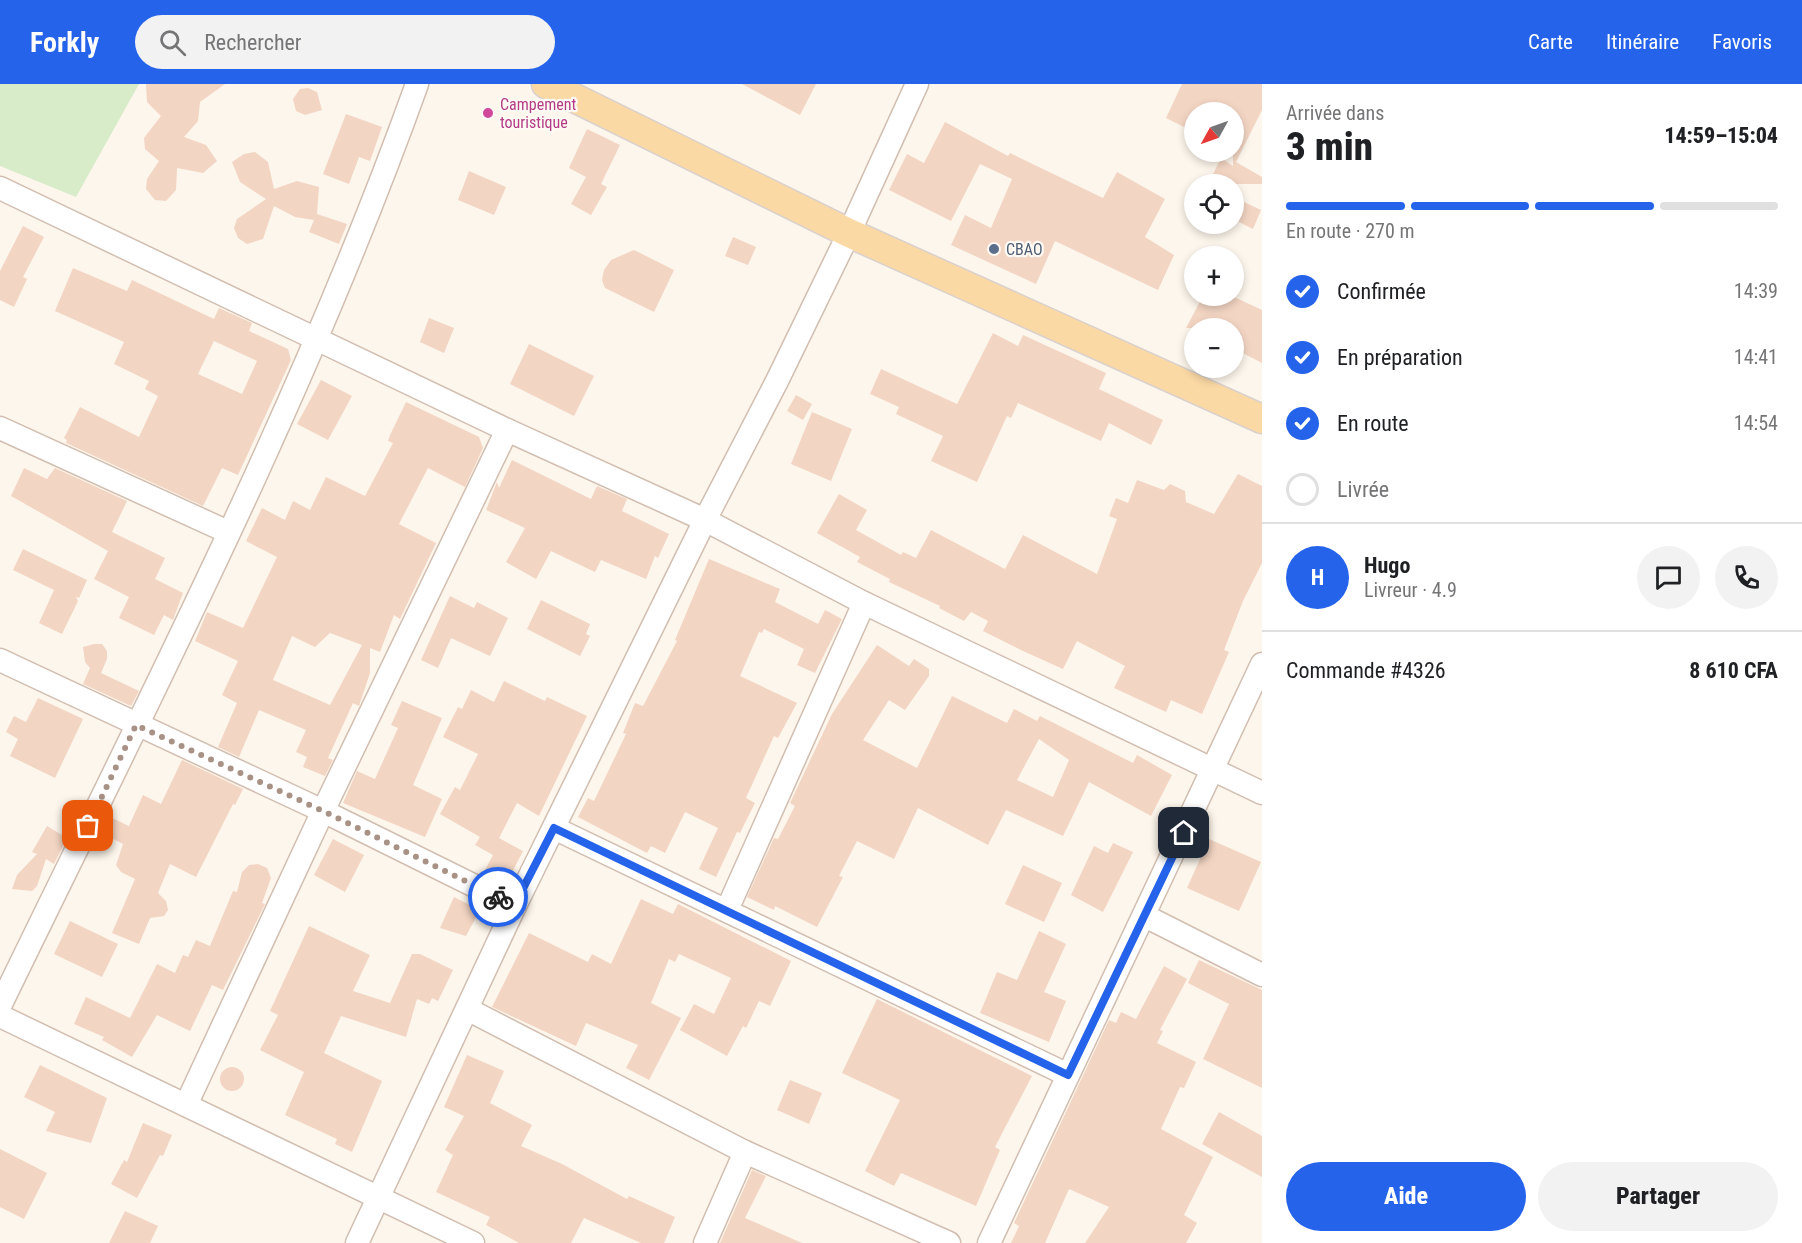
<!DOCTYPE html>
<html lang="fr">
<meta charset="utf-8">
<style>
body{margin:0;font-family:"Roboto Condensed",sans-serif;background:#f2f2f2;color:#202124;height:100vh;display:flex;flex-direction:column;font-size:22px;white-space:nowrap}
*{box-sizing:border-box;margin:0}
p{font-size:20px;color:#757577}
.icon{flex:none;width:33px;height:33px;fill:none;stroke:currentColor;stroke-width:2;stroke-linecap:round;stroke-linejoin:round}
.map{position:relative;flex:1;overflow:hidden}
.sheet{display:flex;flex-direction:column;background:#fff;width:540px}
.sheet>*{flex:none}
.needle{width:39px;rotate:230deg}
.fabs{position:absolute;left:1184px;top:18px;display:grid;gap:12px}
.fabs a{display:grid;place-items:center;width:60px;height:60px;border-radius:50%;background:#fff;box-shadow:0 3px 9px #0003;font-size:30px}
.pin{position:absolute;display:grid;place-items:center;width:51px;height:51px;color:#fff;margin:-26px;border-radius:12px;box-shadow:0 3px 9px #0006}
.courier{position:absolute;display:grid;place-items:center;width:60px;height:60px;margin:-30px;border:4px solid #2563eb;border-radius:50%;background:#fff;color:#222;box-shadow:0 2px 8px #0007}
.summary em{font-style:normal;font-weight:800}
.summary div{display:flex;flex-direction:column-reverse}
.summary{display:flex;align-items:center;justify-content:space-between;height:102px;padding:0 24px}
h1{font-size:39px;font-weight:800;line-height:45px}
.bar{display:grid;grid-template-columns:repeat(4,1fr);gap:9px 6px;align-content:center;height:72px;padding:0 24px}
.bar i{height:8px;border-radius:4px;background:#e0e0e0}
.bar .on{background:#2563eb}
.bar p{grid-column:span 4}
.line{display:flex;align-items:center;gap:15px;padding:0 24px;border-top:2px solid #e0e0e0}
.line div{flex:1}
.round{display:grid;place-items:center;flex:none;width:63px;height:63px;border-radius:32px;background:#f2f2f2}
ol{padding:0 24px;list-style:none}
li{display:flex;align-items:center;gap:18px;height:66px}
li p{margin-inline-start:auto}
li .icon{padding:6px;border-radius:50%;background:#2563eb;color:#fff;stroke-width:4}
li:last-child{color:#757577}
li i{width:33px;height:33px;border:3px solid #e0e0e0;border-radius:50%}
.cta{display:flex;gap:12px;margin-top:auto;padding:12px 24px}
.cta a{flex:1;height:69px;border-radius:36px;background:#2563eb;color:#fff;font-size:24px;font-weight:800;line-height:69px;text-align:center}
.cta a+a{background:#f2f2f2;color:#202124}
header{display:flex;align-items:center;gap:36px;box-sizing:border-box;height:84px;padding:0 30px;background:#2563eb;color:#fff}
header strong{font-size:28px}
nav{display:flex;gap:33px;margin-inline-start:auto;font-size:21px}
.search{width:420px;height:54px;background:#f2f2f2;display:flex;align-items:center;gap:15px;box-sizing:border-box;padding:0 21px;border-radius:33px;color:#757577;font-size:22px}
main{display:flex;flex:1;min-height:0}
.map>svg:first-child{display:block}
.green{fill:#d8ecc9}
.building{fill:#f3d5c3;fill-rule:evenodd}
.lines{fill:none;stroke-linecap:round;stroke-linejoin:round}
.minor-casing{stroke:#d1beb0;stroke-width:25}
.major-casing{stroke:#dad1cd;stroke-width:31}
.minor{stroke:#fff;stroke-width:22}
.major{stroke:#fbd9a5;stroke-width:28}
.done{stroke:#a89285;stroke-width:6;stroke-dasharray:0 10.8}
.route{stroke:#2563eb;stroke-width:8}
.hotel-dot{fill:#d1479c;stroke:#fffaf3;stroke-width:2}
.service-dot{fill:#5c6f8a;stroke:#fffaf3;stroke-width:2}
.labels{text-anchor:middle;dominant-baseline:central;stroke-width:4.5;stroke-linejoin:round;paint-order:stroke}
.hotel-label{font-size:16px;fill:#b23c85;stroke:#fffaf3;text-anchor:start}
.service-label{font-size:16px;fill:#4e5e75;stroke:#fffaf3;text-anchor:start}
</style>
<header>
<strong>Forkly</strong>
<div class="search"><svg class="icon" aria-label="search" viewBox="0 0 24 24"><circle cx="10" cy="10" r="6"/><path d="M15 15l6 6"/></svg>Rechercher</div>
<nav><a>Carte</a><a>Itinéraire</a><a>Favoris</a></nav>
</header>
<main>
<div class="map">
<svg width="1262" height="1159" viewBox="0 0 1262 1159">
<rect width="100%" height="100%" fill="#fdf6ec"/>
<path class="green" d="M0 0H139L76 113 0 82Z"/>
<g class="building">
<path d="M146 0H225L200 18 198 37 184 53 206 61 217 77 203 89 177 84 176 106 166 117 155 116 146 105 147 95 159 77 145 65 144 54 161 32 147 18Z"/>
<path d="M742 0H816L800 31Z"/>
<path d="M1182 0H1262V26L1236 78 1262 93V100H1227L1212 92 1221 74 1233 82V28H1194V48L1166 34Z"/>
<path d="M308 4 317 8 322 26 305 31 296 27 293 15 300 5Z"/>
<path d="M346 30 382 43 370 77 359 73 349 100 323 90Z"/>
<path d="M945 38 1008 72 1010 69 1103 114 1117 88 1165 115 1145 153 1174 171 1158 206 1055 157 1036 200 951 161 965 131 991 144 1012 95 980 80 951 137 889 106 907 70 924 79Z"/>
<path d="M587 45 620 61 601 100 607 103 591 131 571 120 586 93 569 84Z"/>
<path d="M255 68 268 78 274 105 297 97 319 103 317 130 347 140 339 160 309 148 314 136 295 133 274 122 263 155 247 160 238 154 234 144 237 135 266 115 240 98 232 78 244 70Z"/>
<path d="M469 87 506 103 494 131 458 116Z"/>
<path d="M1244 118 1261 126 1253 145 1235 136Z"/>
<path d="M23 142 44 153 23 193 27 195 14 223 0 216V187Z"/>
<path d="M733 153 756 163 748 181 725 172Z"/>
<path d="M634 166 674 186 654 228 605 204 602 196 604 186 611 176Z"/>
<path d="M73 184 127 207 132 196 214 235 219 224 252 239 249 247 288 265 291 276 238 391 222 384 203 422 66 359 67 356 64 354 80 323 139 353 158 312 145 305 149 297 114 280 124 258 55 227ZM214 257 257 277 242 310 198 290Z"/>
<path d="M1203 212H1232L1262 226V279L1233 264V244H1186Z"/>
<path d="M429 234 454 244 444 269 420 258Z"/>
<path d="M993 249 1018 262 1023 251 1106 289 1099 305 1163 336 1151 361 1109 339 1101 357 1018 319 1011 334 1007 332 977 398 931 377 943 352 896 330 899 323 870 310 881 285 957 320Z"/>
<path d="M529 260 594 292 574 332 510 300Z"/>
<path d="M321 296 352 312 328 356 297 340Z"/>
<path d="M796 311 812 320 803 336 787 327Z"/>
<path d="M406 318 479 353 483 364 465 403 428 384 399 440 436 459 400 535 394 531 380 568 370 564V589L359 622 353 619 328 674 333 676 325 692 303 683 307 673 296 668 306 646 259 626 239 673 218 663 237 619 222 611 238 577 195 557 207 528 243 544 277 473 246 457 262 424 285 436 293 417 310 426 326 393 365 412 393 359 388 357 390 351ZM330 549 362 561 330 621 273 596 292 552 315 563Z"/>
<path d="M812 328 852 345 831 397 791 380Z"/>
<path d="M512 376 591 415 597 402 627 415 622 427 669 450 658 474 655 472 646 495 601 476 595 488 551 467 536 495 506 478 525 444 486 426 497 398 499 404Z"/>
<path d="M24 384 47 395 55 384 127 417 112 448 165 474 155 495 183 509 173 536 164 531 154 551 119 534 129 513 94 495 108 467 11 412Z"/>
<path d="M1238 390 1262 402V479L1243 517 1224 566 1229 568 1202 630 1171 616 1166 628 1114 604 1125 582 1077 557 1063 585 1023 567 983 547 988 537 971 528 964 537 939 524 940 522 889 498 890 495 857 478 860 473 817 449 839 410 867 426 856 446 901 471 903 468 916 474 931 446 1005 485 1023 451 1097 490 1117 435 1109 432 1116 414 1128 419 1137 396 1164 406 1170 400 1185 407 1186 418 1214 430Z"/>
<path d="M23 465 87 496 79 514 76 513 78 517 62 550 39 539 54 506 13 486Z"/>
<path d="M709 475 780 505 775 518 818 540 825 526 842 535 815 589 797 581 804 565 764 545 762 549 759 548 740 592 797 619 778 654 774 652 746 714 755 719 740 749 737 748 716 793 699 785 718 744 685 728 665 769 651 762 647 769 578 733 588 714 594 717 626 650 623 649 635 619 643 622 677 557 675 556Z"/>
<path d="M450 512 474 524 477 518 508 534 490 572 451 554 438 584 421 576Z"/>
<path d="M541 516 590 540 586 550 590 552 580 572 527 545Z"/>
<path d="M94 560H102L107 567V575L101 589 139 607 131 622 83 600 90 584 85 578 83 563Z"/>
<path d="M877 561 909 582 914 575 929 585V592L905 626 889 616 863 656 917 684 952 612 1007 639 1014 625 1037 637 1040 632 1133 679 1137 671 1172 691 1151 732 1089 698 1063 752 1006 726 988 761 918 724 894 775 857 757 839 792 843 793 817 843 775 822 774 826 747 813 774 754 778 755 795 722 790 719 832 630ZM1039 655 1069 676 1053 713 1017 696Z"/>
<path d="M504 597 545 617 547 613 587 632 539 732 517 719 499 754 523 767 506 800 484 788 493 771 475 761 480 753 440 730 455 703 460 706 478 670 443 653 458 623 462 625 471 606 494 618Z"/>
<path d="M38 614 83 635 55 694 10 672 18 655 6 648 14 632 26 638Z"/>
<path d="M402 617 442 634 413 701 442 715 425 753 343 719 357 687 375 695 398 644 391 641Z"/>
<path d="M182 676 243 705 235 721 233 720 196 793 170 780 158 809 166 817 168 826 164 832 150 834 139 860 112 849 135 795 121 788 116 781 123 760 102 749 110 733 129 742 143 711 161 720Z"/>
<path d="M47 742 67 754 54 780 46 775 37 802 32 807 12 805 17 791 37 770 32 768Z"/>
<path d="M333 755 364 771 345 808 314 791Z"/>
<path d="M1209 755 1261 778 1239 827 1187 804Z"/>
<path d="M1113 759 1133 768 1103 828 1071 811 1094 762 1108 769Z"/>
<path d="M258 780 267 784 271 794 262 819 265 820 223 906 212 901 190 947 157 931 132 973 102 956 104 953 74 940 86 913 130 934 157 880 175 889 183 871 188 873 196 856 210 862 233 807 237 808 242 788 249 781Z"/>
<path d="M1023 781 1062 799 1044 838 1005 820Z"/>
<path d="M454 813 480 826 466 852 440 844Z"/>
<path d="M641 815 673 830 678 820 791 877 770 922 759 917 746 944 743 942 727 972 680 946 694 920 714 930 731 894 679 870 675 878 669 875 651 919 681 934 649 996 626 984 638 961 586 939 576 962 492 923 529 849 588 878 592 870 611 880Z"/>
<path d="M70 837 118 860 102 893 54 870Z"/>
<path d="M309 842 370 871 353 907 390 919 412 870H420L453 886 438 917 432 914 429 920 417 915 406 953 341 932 324 969 382 997 352 1068 335 1060 337 1055 285 1031 304 988 260 966 278 931 270 927Z"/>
<path d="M1039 847 1066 860 1044 908 1066 917 1049 958 980 929 997 888 1017 896Z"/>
<path d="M1199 876 1262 906V1004L1203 975 1229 920 1188 899Z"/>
<path d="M1164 882 1187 895 1160 946 1163 947 1157 959 1196 978 1184 1004 1180 1003 1161 1045 1213 1073 1184 1131 1197 1139 1186 1159H1085L1109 1123 1069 1105 1045 1159H1011L1019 1142 1014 1139 1109 936 1116 939 1121 928 1136 935Z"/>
<path d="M877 915 1032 992 995 1063 1000 1066 976 1122 901 1089 894 1102 865 1087 900 1016 842 989Z"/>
<path d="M467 971 504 987 490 1019 532 1041 521 1062 562 1080 627 1115 629 1112 675 1133 664 1159H641L584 1134 571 1159H519L486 1141 490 1133 436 1108 453 1071 445 1066 464 1032 444 1023Z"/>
<path d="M40 981 107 1014 91 1059 46 1047 55 1028 24 1013Z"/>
<circle cx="232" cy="995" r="12"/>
<path d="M790 996 822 1009 809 1040 777 1026Z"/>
<path d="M1219 1028 1262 1052V1093L1202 1060Z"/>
<path d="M143 1039 172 1051 163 1072 160 1071 137 1114 111 1100 124 1076 127 1078Z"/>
<path d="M0 1065 47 1089 24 1135 0 1123Z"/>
<path d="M752 1086 766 1092 745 1134 802 1159H720Z"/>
<path d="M125 1127 158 1142 150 1159H109Z"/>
</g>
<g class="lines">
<defs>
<g id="minor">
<path d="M0 104 507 346 705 436 864 519 1262 709"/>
<path d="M0 344 228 448"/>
<path d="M0 576 323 727 515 822"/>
<path d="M554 744 1068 991"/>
<path d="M727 826 864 519"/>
<path d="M1145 832 1262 891"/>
<path d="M0 922C147 619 303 318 417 0"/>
<path d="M467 925 745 1068 949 1159"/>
<path d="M0 932 473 1159"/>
<path d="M186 1021 323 727 507 346"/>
<path d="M357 1159 515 822 705 436 777 297 849 149 917 0"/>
<path d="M705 1159 745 1068"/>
<path d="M989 1159 1262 580"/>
</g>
<path id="major" d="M546 0 849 149 1262 335"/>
</defs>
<use href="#minor" class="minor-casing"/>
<use href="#major" class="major-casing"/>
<use href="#minor" class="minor"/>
<use href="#major" class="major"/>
</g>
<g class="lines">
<path class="done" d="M88 742 136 641 323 727 498 813"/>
<path class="route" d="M498 813 514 822 554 744 1068 991 1184 749"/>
</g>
<circle class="hotel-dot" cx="488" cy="29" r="6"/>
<circle class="service-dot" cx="994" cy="165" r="6"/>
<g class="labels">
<g class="hotel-label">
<text x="500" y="20">Campement<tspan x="500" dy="18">touristique</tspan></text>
</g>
<g class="service-label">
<text x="1006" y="165">CBAO</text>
</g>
</g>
</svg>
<div class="fabs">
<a><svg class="needle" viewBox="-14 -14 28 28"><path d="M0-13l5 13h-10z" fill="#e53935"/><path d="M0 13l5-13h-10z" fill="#757577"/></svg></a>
<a><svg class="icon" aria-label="locate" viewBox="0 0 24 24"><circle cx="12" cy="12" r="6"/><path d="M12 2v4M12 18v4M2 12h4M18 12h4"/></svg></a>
<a>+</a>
<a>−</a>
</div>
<div class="pin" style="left:88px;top:742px;background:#ea580c"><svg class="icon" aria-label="bag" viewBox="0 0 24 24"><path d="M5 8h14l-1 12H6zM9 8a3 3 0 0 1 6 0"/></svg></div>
<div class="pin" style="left:1184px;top:749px;background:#1f2937"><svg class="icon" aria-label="home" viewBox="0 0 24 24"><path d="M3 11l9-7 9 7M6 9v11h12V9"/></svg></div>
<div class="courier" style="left:498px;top:813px"><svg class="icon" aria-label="bike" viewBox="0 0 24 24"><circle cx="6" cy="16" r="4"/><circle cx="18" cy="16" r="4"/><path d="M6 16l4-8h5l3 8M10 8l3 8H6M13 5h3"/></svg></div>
</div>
<section class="sheet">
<div class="summary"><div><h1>3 min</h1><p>Arrivée dans</p></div><em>14:59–15:04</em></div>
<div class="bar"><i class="on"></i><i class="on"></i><i class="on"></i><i></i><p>En route · 270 m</p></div>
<ol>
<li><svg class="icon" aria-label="check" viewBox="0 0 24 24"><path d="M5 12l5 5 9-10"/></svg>Confirmée<p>14:39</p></li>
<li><svg class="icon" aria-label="check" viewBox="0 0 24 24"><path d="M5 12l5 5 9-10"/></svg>En préparation<p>14:41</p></li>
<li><svg class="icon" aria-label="check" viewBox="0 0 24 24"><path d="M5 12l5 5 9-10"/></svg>En route<p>14:54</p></li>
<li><i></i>Livrée</li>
</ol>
<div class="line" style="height:108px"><b class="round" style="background:#2563eb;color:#fff">H</b><div><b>Hugo</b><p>Livreur · 4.9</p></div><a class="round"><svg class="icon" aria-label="chat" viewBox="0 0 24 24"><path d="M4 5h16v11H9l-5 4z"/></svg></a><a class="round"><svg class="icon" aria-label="phone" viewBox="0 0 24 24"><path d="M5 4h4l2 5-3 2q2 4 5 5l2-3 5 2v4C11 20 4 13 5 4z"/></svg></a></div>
<div class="line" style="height:78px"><div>Commande #4326</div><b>8 610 CFA</b></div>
<div class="cta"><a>Aide</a><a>Partager</a></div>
</section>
</main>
